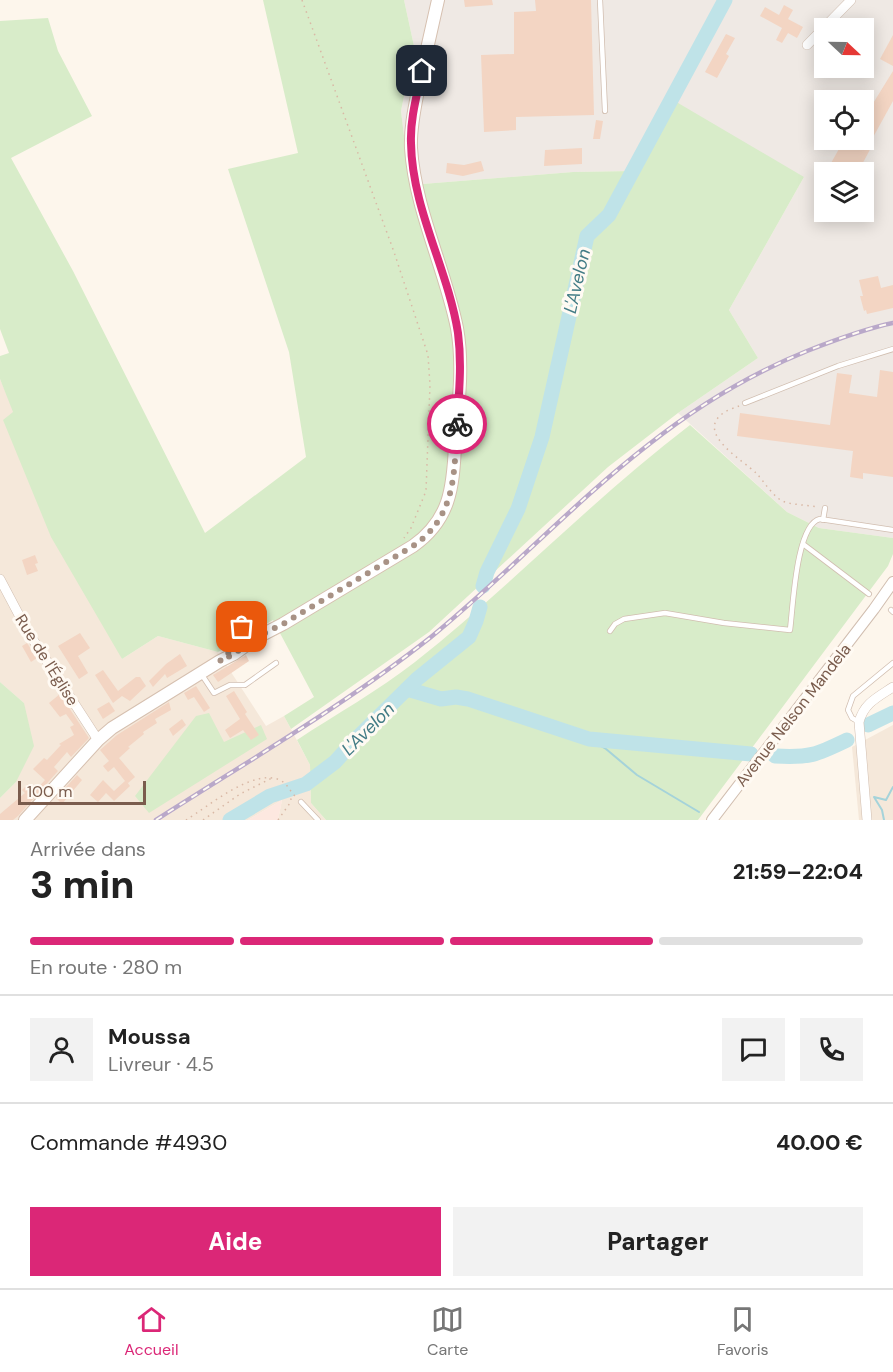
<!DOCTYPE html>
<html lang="fr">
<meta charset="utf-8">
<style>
body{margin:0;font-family:"DM Sans",sans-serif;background:#f2f2f2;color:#222;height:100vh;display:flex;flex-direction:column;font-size:22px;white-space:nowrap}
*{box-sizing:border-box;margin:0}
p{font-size:20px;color:#767676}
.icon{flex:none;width:33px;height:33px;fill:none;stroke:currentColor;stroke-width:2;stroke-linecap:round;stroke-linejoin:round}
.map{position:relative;height:820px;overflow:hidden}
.side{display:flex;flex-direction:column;background:#fff;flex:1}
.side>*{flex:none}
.needle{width:39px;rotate:112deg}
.fabs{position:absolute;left:814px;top:18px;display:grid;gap:12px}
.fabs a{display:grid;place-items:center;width:60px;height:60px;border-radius:0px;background:#fff;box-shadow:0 3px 15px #0003;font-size:30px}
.scale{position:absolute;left:18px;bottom:15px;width:128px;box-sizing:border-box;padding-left:6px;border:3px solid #7a5c4d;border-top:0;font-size:16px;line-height:21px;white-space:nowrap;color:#7a5c4d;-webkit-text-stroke:4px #fffaf3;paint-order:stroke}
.pin{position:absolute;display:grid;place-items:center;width:51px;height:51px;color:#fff;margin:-26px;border-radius:12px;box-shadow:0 3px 9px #0006}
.courier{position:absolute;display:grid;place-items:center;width:60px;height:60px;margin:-30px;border:4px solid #db2777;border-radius:50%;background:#fff;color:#222;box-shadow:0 2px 8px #0007}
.head em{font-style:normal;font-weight:800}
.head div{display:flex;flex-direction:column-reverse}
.head{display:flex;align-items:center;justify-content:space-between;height:102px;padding:0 30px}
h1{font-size:39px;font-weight:800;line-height:45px}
.bar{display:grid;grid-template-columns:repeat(4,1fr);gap:9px 6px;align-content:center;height:72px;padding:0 30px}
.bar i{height:8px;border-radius:4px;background:#e0e0e0}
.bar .on{background:#db2777}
.bar p{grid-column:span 4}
.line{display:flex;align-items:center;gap:15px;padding:0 30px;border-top:2px solid #e0e0e0}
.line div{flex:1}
.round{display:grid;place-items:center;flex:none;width:63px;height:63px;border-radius:0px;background:#f2f2f2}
.cta{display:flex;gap:12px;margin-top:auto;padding:12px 30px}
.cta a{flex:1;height:69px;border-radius:0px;background:#db2777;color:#fff;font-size:24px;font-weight:800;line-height:69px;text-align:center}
.cta a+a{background:#f2f2f2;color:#222}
.dock{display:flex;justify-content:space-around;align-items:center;height:84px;border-top:2px solid #e0e0e0;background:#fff;font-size:16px;color:#767676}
.dock a{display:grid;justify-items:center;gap:3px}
.dock .on{color:#db2777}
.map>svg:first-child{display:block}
.residential{fill:#f5e8da}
.commercial{fill:#fde8e0}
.industrial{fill:#efe9e4;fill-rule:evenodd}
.green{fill:#d8ecc9}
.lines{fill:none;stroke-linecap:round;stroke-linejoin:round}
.stream{stroke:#a5d3da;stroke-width:2}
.river{stroke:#bfe3e8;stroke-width:15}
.building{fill:#f3d5c3}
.service-casing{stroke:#d1beb0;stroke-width:6}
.minor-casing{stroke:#d1beb0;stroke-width:10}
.tertiary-casing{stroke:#d1beb0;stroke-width:12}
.secondary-casing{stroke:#d6c0b0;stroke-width:14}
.path{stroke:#d9b8a5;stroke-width:1.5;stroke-dasharray:1.5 4.5;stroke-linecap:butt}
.service{stroke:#fff;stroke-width:4.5}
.minor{stroke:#fff;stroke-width:9}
.tertiary{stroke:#fff;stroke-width:10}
.secondary{stroke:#fff;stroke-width:12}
.rail-casing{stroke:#b9a8c9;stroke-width:4.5}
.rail{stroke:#fffaf3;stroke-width:2;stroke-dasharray:7;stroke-linecap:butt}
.done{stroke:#a89285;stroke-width:6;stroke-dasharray:0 10.8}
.route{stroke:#db2777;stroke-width:8}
.labels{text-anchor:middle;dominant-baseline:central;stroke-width:6;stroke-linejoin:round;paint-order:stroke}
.street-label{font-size:16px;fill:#7a5c4d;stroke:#fffaf3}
.water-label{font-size:18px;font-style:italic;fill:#437c86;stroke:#fffaf3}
</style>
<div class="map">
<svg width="893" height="820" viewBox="0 0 893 820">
<rect width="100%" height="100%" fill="#fdf6ec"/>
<g class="residential">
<path d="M0 379 122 659 158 636 218 652 266 726 284 716 310 765 311 803 326 820H278L282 800 248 820H0V798L16 782 24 703 0 682Z"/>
<path d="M893 725V820H859L852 747Z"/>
</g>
<path class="commercial" d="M282 800 278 820H248Z"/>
<path class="industrial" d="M404 0H893V538L819 528 787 512 678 413 758 358 729 310 804 177 632 171 573 172 410 185 401 111 414 46ZM825 28H864V68H825ZM825 100H864V140H825ZM825 172H864V212H825Z"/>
<g class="green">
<path d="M263 0H404L414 46 401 111 410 185 573 172 632 171 673 100 804 177 729 310 758 358 678 413 608 467 429 632 291 729 284 716 314 697 273 620 218 652 158 636 122 659 51 537 3 420 13 412 0 379V356L9 353 0 329V21L48 18 58 51 92 116 11 158 73 271 205 533 306 457 289 352 228 169 298 153Z"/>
<path d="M690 425 787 512 819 528 893 538V554L888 566 698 820H326L311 803 310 765 297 740C336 714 378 691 415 662 510 587 594 498 690 425Z"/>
<path d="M0 682 24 703 34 746 16 782 0 798Z"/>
<path d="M209 713 224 742 261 725 267 739 149 813 135 796 196 716Z"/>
</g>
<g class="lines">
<g class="stream">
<path d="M589 739 606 749 637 775 699 812"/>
<path d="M884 820 882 810 874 797 886 800 893 787"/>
</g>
<g class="river">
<path d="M483 586 487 572 518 509 542 437 587 236 609 215 725 0"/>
<path d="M407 689 441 699 456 697 468 699 589 739 751 754"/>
<path d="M868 725 893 713"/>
<path d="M775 756C810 758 816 755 847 740"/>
<path d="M230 820 270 796 306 784 335 762 355 740 417 679 469 637 476 621 480 607"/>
</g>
</g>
<g class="building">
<path d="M464 0H492L493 5 465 7Z"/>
<path d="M535 0H591L594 115 516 117V130L484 132 481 55 514 54V12L536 11Z"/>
<path d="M784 5 793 10 788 19 803 27 797 38 788 33 782 43 776 40 782 28 760 16 765 7 779 15Z"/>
<path d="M726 34 735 38 726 54 729 56 717 78 705 72Z"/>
<path d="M893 35V66L880 59Z"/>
<path d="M893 71V101L871 141 874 142 858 172H826L844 140H864V118Z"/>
<path d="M596 120 603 121 600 139H593Z"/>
<path d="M582 148V164L544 166 545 150Z"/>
<path d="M481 161 484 171 463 176 446 173 447 163 464 165Z"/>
<path d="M878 276 881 288 893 285V308L867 314 866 310 864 311 860 296H863L859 280Z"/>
<path d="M880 370 893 372V477L863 473V479L850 477 853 451 737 436 740 413 830 425 837 373 852 375 849 393 877 397Z"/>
<path d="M35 555 38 563 35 564 38 571 27 575 22 560Z"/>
<path d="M80 633 90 648 78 656 88 673 79 679 58 646Z"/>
<path d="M27 643 37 658 31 662 22 646Z"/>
<path d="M180 654 187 666 167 678 165 674 153 687 149 681 166 664Z"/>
<path d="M246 655 249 661 218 682 213 675Z"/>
<path d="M103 670 118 691 136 677H140L146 686 130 701 122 696 113 703 95 675Z"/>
<path d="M196 686 210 708 204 712 194 697 188 700 184 693Z"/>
<path d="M234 691 247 712 245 714 259 735 251 740 243 730 230 738 225 730 240 719 226 696Z"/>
<path d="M60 694 89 738 71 757 67 752 54 767 58 771 18 816 13 820H0V814L25 793 22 790 28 784 35 791 45 780 33 769 44 758 47 760 61 745 59 744 74 735 70 727 74 725 66 714 60 717 49 703Z"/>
<path d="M109 702 115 711 103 719 97 709Z"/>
<path d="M169 702 171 710 155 719 157 723 143 732 144 734 128 747 130 748 119 758 135 777 128 783 127 782 130 786 114 801 106 793 98 802 90 795 103 780 114 791 125 781 114 767 108 772 103 766 109 761 100 750 117 735Z"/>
<path d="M182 719 186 725 173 736 169 729Z"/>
<path d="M77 775 82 780 62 804 56 798Z"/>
</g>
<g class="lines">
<defs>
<g id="service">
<path d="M600 0 605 111"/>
<path d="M745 403 838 366 893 349"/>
<path d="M823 520 825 508"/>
<path d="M803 544 869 594"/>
<path d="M891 610 893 612"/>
<path d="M610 631 615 624 624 619 665 613 724 623 790 630C793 608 796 524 820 519L893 530"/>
<path d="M243 639 241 629 250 621 258 625 261 630 259 635"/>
<path d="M202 675 214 693 230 685H245L276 663"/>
<path d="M859 722 852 718 848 710 853 696 893 663"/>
<path d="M301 802 318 820"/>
</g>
<g id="minor">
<path d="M807 45 851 0"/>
<path d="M0 579 28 632 98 740"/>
<path d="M867 820 859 722C864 703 878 697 893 687"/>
</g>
<path id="tertiary" d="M712 820 874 609 893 582"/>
<path id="secondary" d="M25 820 98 740 112 728 220 661 234 654 256 638 283 624 413 546C450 520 453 488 455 446 458 407 464 367 457 328 445 268 415 210 411 148 410 125 416 102 420 80 426 53 432 27 438 0"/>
</defs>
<use href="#service" class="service-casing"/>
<use href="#minor" class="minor-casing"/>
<use href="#tertiary" class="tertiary-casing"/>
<use href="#secondary" class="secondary-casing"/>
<g class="path">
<path d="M302 0 394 252 428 355 430 385 426 491 411 528 404 538"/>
<path d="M739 406C734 408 727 410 722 414 696 434 744 461 756 473 765 482 773 498 785 502 795 505 807 505 818 507"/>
<path d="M186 820C209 806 253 768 280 780 288 784 290 792 296 797"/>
<path d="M203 820 240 794 272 778"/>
<path d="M278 820 290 803 292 795"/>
</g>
<use href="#service" class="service"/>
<use href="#minor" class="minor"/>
<use href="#tertiary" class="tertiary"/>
<use href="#secondary" class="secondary"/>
<defs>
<path id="rail" d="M156 820C248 761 345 705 431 637 506 576 572 504 648 445 696 407 750 374 807 351 835 340 864 329 893 323"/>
</defs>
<use href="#rail" class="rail-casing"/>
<use href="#rail" class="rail"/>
</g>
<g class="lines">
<path class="done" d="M242 627 243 639 220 661 234 654 257 637 283 624 413 546C457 516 454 472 457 424"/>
<path class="route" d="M422 71C417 95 410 119 411 143 412 209 448 269 458 333 462 364 459 393 457 424"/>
</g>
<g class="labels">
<g class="street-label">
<text transform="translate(47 660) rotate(58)">Rue de l'Église</text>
<text transform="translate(793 715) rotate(-52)">Avenue Nelson Mandela</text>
</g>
<g class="water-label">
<text transform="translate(577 281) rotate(-77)">L'Avelon</text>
<text transform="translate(368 729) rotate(-45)">L'Avelon</text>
</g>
</g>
</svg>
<div class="fabs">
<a><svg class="needle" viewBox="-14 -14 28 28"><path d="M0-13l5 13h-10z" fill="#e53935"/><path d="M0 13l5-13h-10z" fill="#767676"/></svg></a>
<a><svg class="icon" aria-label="locate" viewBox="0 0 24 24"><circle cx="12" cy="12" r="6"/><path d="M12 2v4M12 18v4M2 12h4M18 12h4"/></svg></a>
<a><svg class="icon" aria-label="layers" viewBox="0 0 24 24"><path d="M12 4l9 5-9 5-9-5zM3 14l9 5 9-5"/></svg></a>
</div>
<div class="scale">100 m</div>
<div class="pin" style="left:242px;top:627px;background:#ea580c"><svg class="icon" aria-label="bag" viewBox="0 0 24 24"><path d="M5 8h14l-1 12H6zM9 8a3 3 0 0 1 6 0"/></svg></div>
<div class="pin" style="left:422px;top:71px;background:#1f2937"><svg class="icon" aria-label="home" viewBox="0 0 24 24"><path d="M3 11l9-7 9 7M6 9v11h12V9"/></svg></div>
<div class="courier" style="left:457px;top:424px"><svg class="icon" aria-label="bike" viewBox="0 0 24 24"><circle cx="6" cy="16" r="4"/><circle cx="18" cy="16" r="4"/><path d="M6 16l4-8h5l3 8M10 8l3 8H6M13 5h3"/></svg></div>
</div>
<section class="side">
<div class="head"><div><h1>3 min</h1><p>Arrivée dans</p></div><em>21:59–22:04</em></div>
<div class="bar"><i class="on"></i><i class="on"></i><i class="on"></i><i></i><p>En route · 280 m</p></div>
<div class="line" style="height:108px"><a class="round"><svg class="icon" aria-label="person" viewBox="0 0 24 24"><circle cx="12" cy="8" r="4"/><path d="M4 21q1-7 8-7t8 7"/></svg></a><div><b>Moussa</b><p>Livreur · 4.5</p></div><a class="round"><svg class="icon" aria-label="chat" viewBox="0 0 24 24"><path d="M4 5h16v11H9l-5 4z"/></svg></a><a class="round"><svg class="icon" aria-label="phone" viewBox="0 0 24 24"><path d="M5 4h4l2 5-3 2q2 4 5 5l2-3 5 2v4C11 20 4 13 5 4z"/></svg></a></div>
<div class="line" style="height:78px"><div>Commande #4930</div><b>40.00 €</b></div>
<div class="cta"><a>Aide</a><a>Partager</a></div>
</section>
<nav class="dock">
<a class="on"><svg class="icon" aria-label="home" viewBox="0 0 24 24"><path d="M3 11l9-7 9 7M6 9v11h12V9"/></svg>Accueil</a>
<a><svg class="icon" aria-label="map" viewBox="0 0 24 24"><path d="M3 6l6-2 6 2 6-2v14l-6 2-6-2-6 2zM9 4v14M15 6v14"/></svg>Carte</a>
<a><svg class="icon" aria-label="saved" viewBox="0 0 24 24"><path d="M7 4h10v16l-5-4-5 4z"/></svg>Favoris</a>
</nav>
